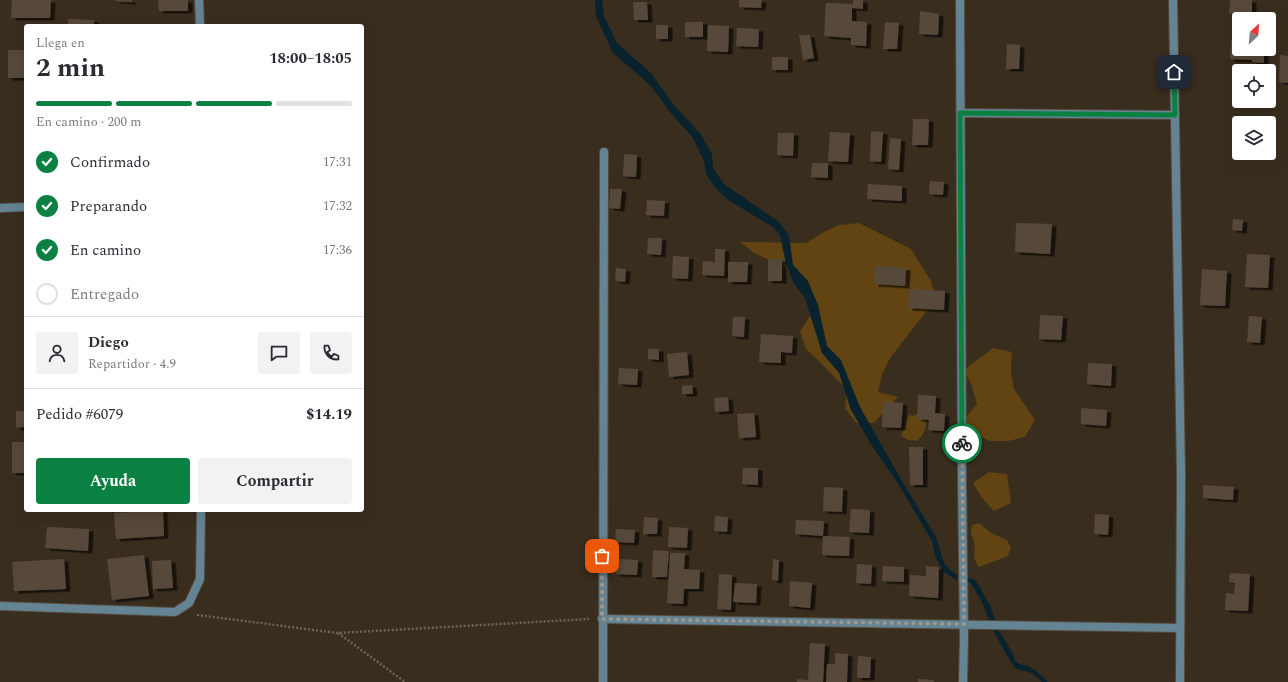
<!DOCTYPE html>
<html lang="es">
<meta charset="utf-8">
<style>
body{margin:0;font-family:Spectral,serif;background:#f2f2f3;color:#2b2b33;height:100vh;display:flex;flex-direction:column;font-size:15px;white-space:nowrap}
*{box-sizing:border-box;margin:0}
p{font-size:13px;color:#7c7c81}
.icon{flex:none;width:22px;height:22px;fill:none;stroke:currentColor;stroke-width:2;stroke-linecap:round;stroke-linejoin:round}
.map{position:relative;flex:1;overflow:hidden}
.sheet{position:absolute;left:24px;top:24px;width:340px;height:488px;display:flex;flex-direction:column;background:#fff;border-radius:4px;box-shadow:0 4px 16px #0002}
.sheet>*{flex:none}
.needle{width:26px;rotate:26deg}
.controls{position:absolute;left:1232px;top:12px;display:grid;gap:8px}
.controls a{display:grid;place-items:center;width:44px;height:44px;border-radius:4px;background:#fff;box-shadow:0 4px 16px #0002;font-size:20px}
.pin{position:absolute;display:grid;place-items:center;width:34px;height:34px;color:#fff;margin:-17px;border-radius:8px;box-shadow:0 2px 6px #0006}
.courier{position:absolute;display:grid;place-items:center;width:40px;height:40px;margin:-20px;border:3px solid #0b8043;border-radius:50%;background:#fff;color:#222;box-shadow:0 1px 5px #0007}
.summary em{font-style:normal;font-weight:700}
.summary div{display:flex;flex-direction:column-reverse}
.summary{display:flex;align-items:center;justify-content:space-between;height:68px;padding:0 12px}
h1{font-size:26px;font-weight:700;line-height:30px}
.bar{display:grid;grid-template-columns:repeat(4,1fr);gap:6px 4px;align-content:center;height:48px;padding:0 12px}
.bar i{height:5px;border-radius:3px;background:#e1e1e2}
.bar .selected{background:#0b8043}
.bar p{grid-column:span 4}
.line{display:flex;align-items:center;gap:10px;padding:0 12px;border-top:1px solid #e1e1e2}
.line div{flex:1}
.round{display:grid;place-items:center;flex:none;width:42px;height:42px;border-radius:4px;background:#f2f2f3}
ol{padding:0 12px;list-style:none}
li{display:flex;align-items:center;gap:12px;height:44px}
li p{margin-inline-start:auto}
li .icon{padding:4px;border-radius:50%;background:#0b8043;color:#fff;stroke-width:4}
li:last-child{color:#7c7c81}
li i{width:22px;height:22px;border:2px solid #e1e1e2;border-radius:50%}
.cta{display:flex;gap:8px;margin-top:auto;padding:8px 12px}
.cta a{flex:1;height:46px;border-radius:4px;background:#0b8043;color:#fff;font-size:16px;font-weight:700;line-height:46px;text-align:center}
.cta a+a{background:#f2f2f3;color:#2b2b33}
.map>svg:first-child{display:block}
.green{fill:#624312}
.water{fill:#09232e}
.building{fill:#574a3a;filter:url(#shadow)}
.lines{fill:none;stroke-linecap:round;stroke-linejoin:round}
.street-casing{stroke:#564b3d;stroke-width:10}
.path{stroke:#6f6457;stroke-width:2.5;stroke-dasharray:2 2;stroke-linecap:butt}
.street{stroke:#648493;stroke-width:8}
.done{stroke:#a2988d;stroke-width:4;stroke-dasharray:0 7.2}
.route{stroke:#0b8043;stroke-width:5}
</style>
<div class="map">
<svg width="1288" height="682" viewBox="0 0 1288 682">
<defs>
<filter id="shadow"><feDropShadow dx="4.5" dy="2.5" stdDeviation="0" flood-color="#0009"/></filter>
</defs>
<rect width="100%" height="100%" fill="#392d1e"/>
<g class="green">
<path d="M859 223 911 249 931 281 936 299 890 358 882 375 878 392 898 397 874 423H856L845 408 847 390 820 362 806 349 800 331 810 316 812 298 802 283 788 269 754 253 740 242 806 243 822 233 839 225Z"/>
<path d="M993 348 1012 352 1011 371 1014 389 1035 420 1025 437 1008 441H990L974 434 964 419 977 404 972 386 964 370Z"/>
<path d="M910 413 911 416 920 414 926 420C926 429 924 435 917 441L908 440 901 436Z"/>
<path d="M989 472 1007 474 1011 503 994 511 982 498 973 483Z"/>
<path d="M979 523 991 533 1007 540 1011 548 1008 556 979 567C970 554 977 552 974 541 971 534 970 534 972 525Z"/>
</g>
<g class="water">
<path d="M595 0H602L604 16 617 43 651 73 673 104 700 133 712 154 713 168 724 184 778 221 789 235 793 265 808 281 818 305 827 346 841 360 860 407 902 481 936 537 944 563 950 570 957 575V581L943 571 935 556 932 541 897 482 872 446 851 410 839 373 822 353 805 298 794 284 786 264 780 235 773 227 728 200 716 189 706 174 704 161 693 138 670 112 651 86 613 53 596 16Z"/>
<path d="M967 577 975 580 980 587 986 599 990 605 996 622H990L982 602 972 585 971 583 967 581Z"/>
<path d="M992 627H997C1003 639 1012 648 1015 661 1020 665 1025 665 1030 667 1037 671 1043 677 1048 682H1042C1039 679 1036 676 1033 674 1028 671 1020 671 1015 668 1012 665 993 631 992 627Z"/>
</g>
<g class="building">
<path d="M12 0H51L50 18H11Z"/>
<path d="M115 0H132V2L115 1Z"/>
<path d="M158 0H188V11H159Z"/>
<path d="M739 0H762L761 8 739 7Z"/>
<path d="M853 0H863V9L852 8V21L867 22 866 46 851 45V38L824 36 826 3 853 4Z"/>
<path d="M1230 0H1252V14L1229 13Z"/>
<path d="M633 2H647L648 20H634Z"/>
<path d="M920 11 939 14 938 35 919 34Z"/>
<path d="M68 19 94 20V26H68Z"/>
<rect x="685" y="22" width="18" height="15"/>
<path d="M885 22 899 23 897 49H883Z"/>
<rect x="656" y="25" width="12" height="14"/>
<path d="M708 25 729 26 728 52 707 51Z"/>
<path d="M737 28 759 29 758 47 736 46Z"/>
<path d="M799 35H810L814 58 803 60Z"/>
<path d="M1231 40 1239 41V49H1264V63L1252 62V60L1230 59Z"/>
<path d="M1007 44 1020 45 1019 69H1006Z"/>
<rect x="8" y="50" width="18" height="28"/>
<path d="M1280 55 1288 56V83L1279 82Z"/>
<rect x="772" y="57" width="16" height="13"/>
<path d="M913 119H929L928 145H912Z"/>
<path d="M871 131 883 132 881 162 870 161Z"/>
<path d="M830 132 850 133 848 162 828 161Z"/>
<path d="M778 133H794L793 156 777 155Z"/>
<path d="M890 138 901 139 899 170 888 169Z"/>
<path d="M624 154 637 155 636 177 623 176Z"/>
<path d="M812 163H828V178L811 177Z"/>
<path d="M930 181 944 182 943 195 929 194Z"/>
<path d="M868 184 902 186V201L867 199Z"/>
<path d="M610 189H622L620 209 609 208Z"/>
<path d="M647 200 665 201 664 216 646 215Z"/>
<path d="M1233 219 1243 220 1242 231 1232 230Z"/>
<path d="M1016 223 1052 224 1050 254 1015 252Z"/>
<path d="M648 238H662L661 255 647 254Z"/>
<path d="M715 249H725L724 276 702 275 703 261 715 262Z"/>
<path d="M1247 254 1270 255 1268 288 1245 287Z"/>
<path d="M673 256 689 257 688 279 672 278Z"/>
<rect x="768" y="259" width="14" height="22"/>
<path d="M728 262H748L747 282H728Z"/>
<path d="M875 266 906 268 905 286 874 284Z"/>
<path d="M616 268 626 269 625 282 615 281Z"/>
<path d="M1202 269 1227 271 1225 306 1200 305Z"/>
<path d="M909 289 945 291 944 310 908 308Z"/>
<path d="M1040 315 1063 316 1061 340 1039 339Z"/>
<path d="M1249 316 1262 317 1260 343 1247 342Z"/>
<path d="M733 317H745L744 337 732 336Z"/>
<path d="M761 334 793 336 792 353 781 352V363L759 362Z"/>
<path d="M648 349H659V360L648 359Z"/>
<path d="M687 352 689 375 669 377 667 354Z"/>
<path d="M1088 363 1112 364 1111 386 1087 384Z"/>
<path d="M619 368 638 369 637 385 618 384Z"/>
<path d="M692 385 693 394H682V386Z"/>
<path d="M918 395 936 396 935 413 945 414 944 431 928 430 929 420 917 419Z"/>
<path d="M728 397 729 411 715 412 714 398Z"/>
<path d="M883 402 903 403 901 428 882 427Z"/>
<path d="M1081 408 1107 410 1106 426 1081 424Z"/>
<path d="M16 411H26V440H24V427L16 428Z"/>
<path d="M754 413 756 437 739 438 737 414Z"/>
<rect x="12" y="442" width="14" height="31"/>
<path d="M909 447H923V485H910Z"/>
<path d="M743 468H758V485L742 484Z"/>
<path d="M1203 485 1234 487 1233 500 1203 498Z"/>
<path d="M824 487 843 488 842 512 823 511Z"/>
<path d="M851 509 870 510 869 533 849 532Z"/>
<path d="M163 510 164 536 116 539 114 513Z"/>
<path d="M1095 514 1109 515 1108 535 1094 534Z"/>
<path d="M715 516 728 517 727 532 714 531Z"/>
<path d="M644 517 658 518 657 534H643Z"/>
<path d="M796 520 824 521 823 536 795 534Z"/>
<path d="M47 527 89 529 88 551 45 548Z"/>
<path d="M669 527 688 528 687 548 668 547Z"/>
<path d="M616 529 635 530 634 543 615 542Z"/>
<path d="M823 536 850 537 849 556 822 555Z"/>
<path d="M653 550 669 551 667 577H652Z"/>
<path d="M670 553H685L684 569 700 570 699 589H684L683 604 667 603Z"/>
<path d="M144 555 149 596 112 600 107 559Z"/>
<path d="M64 559 66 589 14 591 12 562Z"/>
<path d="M617 559 638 560 637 575 616 574Z"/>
<path d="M773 559 779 560 778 581 772 580Z"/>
<path d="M171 560 173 588 153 589 152 561Z"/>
<path d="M857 564 872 565 871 584 856 583Z"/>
<path d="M883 566 904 567V582L882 581Z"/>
<path d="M926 566 939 567 938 598 909 596 910 575 926 576Z"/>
<path d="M1230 573 1250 574 1248 611 1225 610 1226 593 1234 594 1235 583 1229 582Z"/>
<path d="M719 574 732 575 731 610 717 609Z"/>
<path d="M790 581 812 583 810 608 789 606Z"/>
<path d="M735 583 757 584 756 603 733 602Z"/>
<path d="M810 643 825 644 823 682H797V679L808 680Z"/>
<path d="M835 653 848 654 847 682H826L827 664H835Z"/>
<path d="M858 656 871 657 870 678H857Z"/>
<path d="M918 679 934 680V682H918Z"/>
</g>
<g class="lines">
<defs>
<g id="street">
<path d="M199 0 200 26"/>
<path d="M960 0 962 479 964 640 963 682"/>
<path d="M1173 0 1181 474 1180 682"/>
<path d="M961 113 1175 115"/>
<path d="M0 208 26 207"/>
<path d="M0 606 175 612 189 603 200 579 201 510"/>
<path d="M602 619 1180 628"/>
<path d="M603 682 604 152"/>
</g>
</defs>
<use href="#street" class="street-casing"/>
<g class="path">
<path d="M197 615 338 633 589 619"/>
<path d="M338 633 405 682"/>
</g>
<use href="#street" class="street"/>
</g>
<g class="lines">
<path class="done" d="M602 556V619L964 624 962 443"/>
<path class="route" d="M962 443 960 113 1175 115 1174 72"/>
</g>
</svg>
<div class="controls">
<a><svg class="needle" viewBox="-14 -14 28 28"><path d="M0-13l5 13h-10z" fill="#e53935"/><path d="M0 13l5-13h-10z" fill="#7c7c81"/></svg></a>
<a><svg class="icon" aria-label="locate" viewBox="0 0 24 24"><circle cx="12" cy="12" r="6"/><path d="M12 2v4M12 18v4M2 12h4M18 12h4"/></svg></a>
<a><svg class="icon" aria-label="layers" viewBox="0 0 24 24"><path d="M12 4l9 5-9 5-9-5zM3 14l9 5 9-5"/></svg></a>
</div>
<div class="pin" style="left:602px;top:556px;background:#ea580c"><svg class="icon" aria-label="bag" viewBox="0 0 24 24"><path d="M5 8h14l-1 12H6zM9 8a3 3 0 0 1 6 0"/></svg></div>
<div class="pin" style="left:1174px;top:72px;background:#1f2937"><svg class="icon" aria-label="home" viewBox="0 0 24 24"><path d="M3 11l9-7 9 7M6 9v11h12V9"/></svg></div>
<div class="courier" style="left:962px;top:443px"><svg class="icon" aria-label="bike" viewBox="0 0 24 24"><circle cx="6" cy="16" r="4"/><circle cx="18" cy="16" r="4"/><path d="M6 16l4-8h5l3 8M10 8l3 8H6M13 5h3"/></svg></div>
<section class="sheet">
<div class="summary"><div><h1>2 min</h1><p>Llega en</p></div><em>18:00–18:05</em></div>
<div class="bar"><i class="selected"></i><i class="selected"></i><i class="selected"></i><i></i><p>En camino · 200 m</p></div>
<ol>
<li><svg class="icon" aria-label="check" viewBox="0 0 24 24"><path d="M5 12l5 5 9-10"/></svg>Confirmado<p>17:31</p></li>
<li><svg class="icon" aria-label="check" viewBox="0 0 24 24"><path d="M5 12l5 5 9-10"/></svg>Preparando<p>17:32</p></li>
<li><svg class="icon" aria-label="check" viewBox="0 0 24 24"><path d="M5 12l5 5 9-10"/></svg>En camino<p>17:36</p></li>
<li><i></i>Entregado</li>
</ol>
<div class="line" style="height:72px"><a class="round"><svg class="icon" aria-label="person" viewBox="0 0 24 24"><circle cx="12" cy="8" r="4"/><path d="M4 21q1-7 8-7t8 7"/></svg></a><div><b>Diego</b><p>Repartidor · 4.9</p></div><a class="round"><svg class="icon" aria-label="chat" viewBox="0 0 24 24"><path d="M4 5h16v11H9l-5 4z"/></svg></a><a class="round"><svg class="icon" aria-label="phone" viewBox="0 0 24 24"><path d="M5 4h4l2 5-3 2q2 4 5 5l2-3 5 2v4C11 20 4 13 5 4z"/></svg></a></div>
<div class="line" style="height:52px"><div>Pedido #6079</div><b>$14.19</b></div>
<div class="cta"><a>Ayuda</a><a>Compartir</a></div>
</section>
</div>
